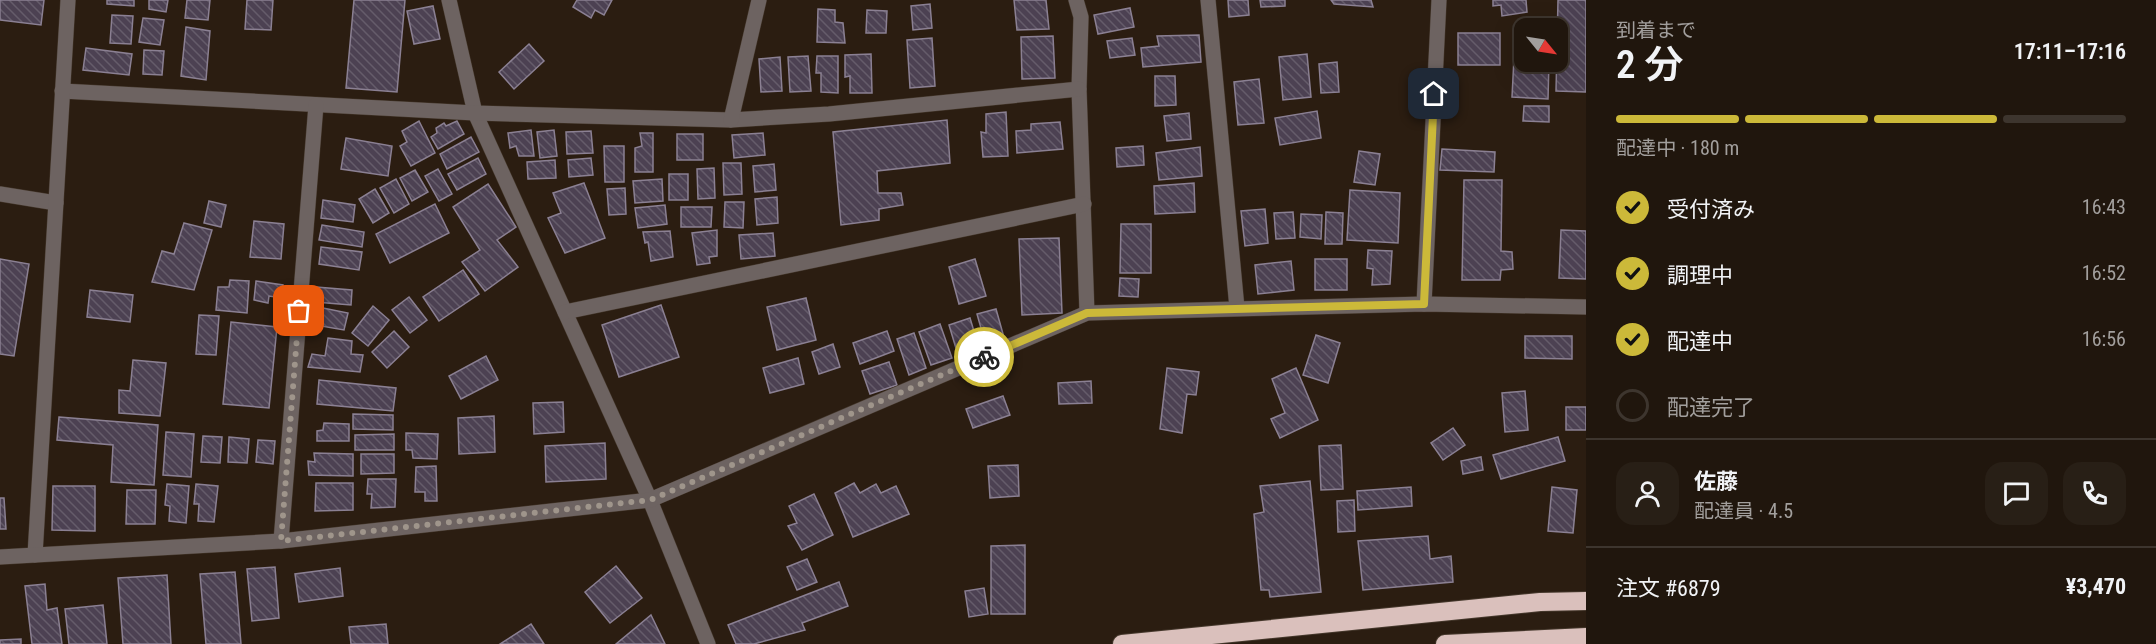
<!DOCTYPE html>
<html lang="ja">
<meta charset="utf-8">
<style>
body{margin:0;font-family:"Roboto Condensed","Noto Sans JP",sans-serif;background:#281f16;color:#f1f3f6;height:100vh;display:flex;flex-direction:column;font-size:22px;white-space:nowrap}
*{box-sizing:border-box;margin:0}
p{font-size:20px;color:#a29f9d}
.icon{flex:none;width:33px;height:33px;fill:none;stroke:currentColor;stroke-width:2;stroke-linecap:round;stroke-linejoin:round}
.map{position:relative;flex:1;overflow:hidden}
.panel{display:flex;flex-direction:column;background:#20160d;width:570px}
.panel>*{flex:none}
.needle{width:39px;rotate:120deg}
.fabs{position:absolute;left:1514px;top:18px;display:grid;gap:12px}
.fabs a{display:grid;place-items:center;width:54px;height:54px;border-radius:12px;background:#20160d;box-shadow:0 6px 24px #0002,0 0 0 2px #3d352e;font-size:30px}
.pin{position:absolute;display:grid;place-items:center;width:51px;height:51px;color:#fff;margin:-26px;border-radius:12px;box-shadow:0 3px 9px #0006}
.courier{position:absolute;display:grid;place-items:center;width:60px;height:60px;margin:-30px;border:4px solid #ccb939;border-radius:50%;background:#fff;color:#222;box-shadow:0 2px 8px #0007}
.head em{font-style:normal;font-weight:600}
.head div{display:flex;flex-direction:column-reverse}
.head{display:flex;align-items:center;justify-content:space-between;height:102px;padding:0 30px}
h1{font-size:39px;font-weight:600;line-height:45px}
.bar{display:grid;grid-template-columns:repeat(4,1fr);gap:9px 6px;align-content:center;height:72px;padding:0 30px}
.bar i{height:8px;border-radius:4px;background:#3d352e}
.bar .active{background:#ccb939}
.bar p{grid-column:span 4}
.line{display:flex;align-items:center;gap:15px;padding:0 30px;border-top:2px solid #3d352e}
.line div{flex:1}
.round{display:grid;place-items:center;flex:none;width:63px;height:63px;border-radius:18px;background:#281f16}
ol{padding:0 30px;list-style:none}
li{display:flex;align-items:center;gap:18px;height:66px}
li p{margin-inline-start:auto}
li .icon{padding:6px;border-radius:50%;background:#ccb939;color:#111;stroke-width:4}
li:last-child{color:#a29f9d}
li i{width:33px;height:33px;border:3px solid #3d352e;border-radius:50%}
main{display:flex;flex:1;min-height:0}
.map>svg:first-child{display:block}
.building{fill:url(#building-back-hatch);stroke:#8b8093;stroke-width:1.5}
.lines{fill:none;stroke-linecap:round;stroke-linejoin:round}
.minor-casing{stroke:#44372b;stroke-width:16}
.highway-casing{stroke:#44372b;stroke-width:20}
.minor{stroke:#6d6361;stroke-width:15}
.highway{stroke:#dac0bc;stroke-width:18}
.done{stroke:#9f958b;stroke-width:6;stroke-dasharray:0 10.8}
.route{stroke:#ccb939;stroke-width:8}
</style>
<main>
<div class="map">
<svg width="1586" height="644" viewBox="0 0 1586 644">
<defs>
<pattern id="building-back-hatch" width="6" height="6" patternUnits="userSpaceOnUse" patternTransform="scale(1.5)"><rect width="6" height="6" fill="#4c4152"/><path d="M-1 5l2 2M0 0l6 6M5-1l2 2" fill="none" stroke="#655c6a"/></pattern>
</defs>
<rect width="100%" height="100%" fill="#2b1d11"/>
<g class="building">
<path d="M0 0H44L41 25 0 20Z"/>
<path d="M107 0H134V6L107 4Z"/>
<path d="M149 0H168L166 12 149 9Z"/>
<path d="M187 0H210L208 20 185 18Z"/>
<path d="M247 0H273L271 30 245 29Z"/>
<path d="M354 0H405L397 92 346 88Z"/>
<path d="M577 0H612L604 15 595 10 591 18 573 7Z"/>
<path d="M1014 0H1046L1049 29 1017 30Z"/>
<path d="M1228 0H1248L1249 15 1229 17Z"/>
<path d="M1260 0H1285V6L1261 7Z"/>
<path d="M1331 0H1371L1373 7 1334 4Z"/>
<path d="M1493 0H1526L1527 12 1502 16 1501 5 1493 6Z"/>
<path d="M1558 0H1586V92L1556 91Z"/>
<path d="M930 4 932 28 913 30 911 6Z"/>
<path d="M433 6 440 39 414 44 407 11Z"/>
<path d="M1130 8 1134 27 1098 34 1094 15Z"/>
<path d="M818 9 835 10V22L843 23 845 43 817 42Z"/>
<path d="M867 10 887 11 886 33H866Z"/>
<path d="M112 15 133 16 131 44 110 43Z"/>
<path d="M143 18 164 20 160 45 139 42Z"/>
<path d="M186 27 210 31 206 80 181 76Z"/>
<rect x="1458" y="33" width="42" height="32"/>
<path d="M1199 35 1201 62 1143 67 1141 48 1159 46 1157 36Z"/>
<path d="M1053 36 1055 78 1022 79 1021 37Z"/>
<path d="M932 38 935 86 910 88 907 40Z"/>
<path d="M1132 38 1135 55 1110 58 1107 41Z"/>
<path d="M1515 38H1524V62H1549L1548 99 1512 97Z"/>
<path d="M529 44 544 61 514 89 499 72Z"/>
<path d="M86 48 132 54 129 75 83 70Z"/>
<path d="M144 50 164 51 162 75 143 74Z"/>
<path d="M871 54 872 93H850V76L845 77V55Z"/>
<path d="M1307 54 1311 97 1283 100 1279 57Z"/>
<path d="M808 56 811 91 790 92 788 57Z"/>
<path d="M817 56H838V93L821 92V73H816Z"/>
<path d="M780 57 782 91 761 92 759 59Z"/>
<path d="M1337 62 1339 92 1321 93 1319 64Z"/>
<path d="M1155 76H1175L1176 105 1155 106Z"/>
<path d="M1259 79 1264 123 1238 125 1234 82Z"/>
<path d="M1524 106H1549V122L1523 121Z"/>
<path d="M1317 111 1321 138 1280 145 1275 118Z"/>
<path d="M1006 112 1008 156 983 157 981 132 986 133V114Z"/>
<path d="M1189 113 1191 139 1167 141 1164 116Z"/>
<path d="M947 120 950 163 877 171 878 193H901L903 205 879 209V220L841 225 833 132Z"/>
<path d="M419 121 435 153 411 166 400 146 407 142 402 131Z"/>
<path d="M457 121 464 134 438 149 431 137 437 133 436 128 444 123 446 126Z"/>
<path d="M1060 122 1063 149 1017 153 1016 131 1031 130V124Z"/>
<path d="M531 130 534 156H519L516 146 510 148 508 133Z"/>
<path d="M554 130 557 156 540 158 537 132Z"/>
<path d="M591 131 593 153 567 154 566 132Z"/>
<path d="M640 133H653V172H635V148L642 146Z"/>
<path d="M763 133 765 155 734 158 732 135Z"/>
<rect x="677" y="134" width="26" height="26"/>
<path d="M471 137 479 152 447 169 440 154Z"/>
<path d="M346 138 392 146 388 176 341 169Z"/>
<path d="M604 146H624V182H605Z"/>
<path d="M1143 146 1144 165 1117 167 1116 148Z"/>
<path d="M1200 147 1202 176 1159 180 1156 153Z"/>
<path d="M1442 149 1495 152 1494 172 1440 170Z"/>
<path d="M1359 151 1380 154 1375 185 1354 182Z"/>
<path d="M478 158 486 174 457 190 448 174Z"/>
<path d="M591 158 593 175 569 177 568 160Z"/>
<path d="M555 160 556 178 528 179 527 162Z"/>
<path d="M723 163H741L742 194 724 195Z"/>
<path d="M774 164 776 190 755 192 753 166Z"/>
<path d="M714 168 715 198 698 199 697 169Z"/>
<path d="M438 169 452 194 439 201 425 176Z"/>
<path d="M415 170 428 192 412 201 400 178Z"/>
<rect x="669" y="174" width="19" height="26"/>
<path d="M396 179 409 204 394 213 380 188Z"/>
<path d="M662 179 663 201 635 203 633 181Z"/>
<path d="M1464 180H1502L1501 251 1512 252 1513 269 1501 270 1500 280H1462Z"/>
<path d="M584 183 605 238 565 253 548 218 561 213 553 193Z"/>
<path d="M1194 183 1195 212 1155 214 1154 186Z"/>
<path d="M488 184 516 227 497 240 518 267 485 291 462 262 480 250 453 207Z"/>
<path d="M625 188 626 214 609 215 607 189Z"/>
<path d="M375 189 389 213 373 223 359 199Z"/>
<path d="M1350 190 1400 193 1398 243 1347 240Z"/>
<path d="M777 197 778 223 757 225 755 199Z"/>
<path d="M323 200 355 205 353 222 321 218Z"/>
<path d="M209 201 226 205 221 227 204 223Z"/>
<path d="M725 202H744L743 228 724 227Z"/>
<path d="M435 204 449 233 390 263 376 234Z"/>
<path d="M665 205 667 224 638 228 635 208Z"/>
<path d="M681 207H712L711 227H681Z"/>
<path d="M1265 209 1268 243 1245 246 1241 211Z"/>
<path d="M1293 212 1295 238 1276 239 1274 213Z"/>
<path d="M1326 212 1343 213 1342 244H1325Z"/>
<path d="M1301 214 1322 215 1321 239 1300 237Z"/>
<path d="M254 221 284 224 281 259 250 257Z"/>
<path d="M184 223 212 230 194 290 152 282 162 251 174 254Z"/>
<path d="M1121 224H1151V273H1120Z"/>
<path d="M322 225 364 232 362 247 319 240Z"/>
<path d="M717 230V256L709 257 710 263 697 265 692 233Z"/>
<path d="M1561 230 1586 231V279L1559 278Z"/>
<path d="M670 231 673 257 651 261 648 242 645 243 643 232Z"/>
<path d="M773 233 775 256 741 259 739 235Z"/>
<path d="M1059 238 1062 313 1022 315 1019 239Z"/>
<path d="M321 247 362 252 359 270 319 264Z"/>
<path d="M1368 250 1392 251 1390 284 1372 285 1373 269 1367 268Z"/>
<path d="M0 259 29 264 14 356 0 354Z"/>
<path d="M975 259 986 296 959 304 949 267Z"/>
<rect x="1315" y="259" width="32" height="31"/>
<path d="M1291 261 1294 290 1258 294 1255 265Z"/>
<path d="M463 270 479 294 439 321 423 297Z"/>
<path d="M1120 278 1139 279 1138 297 1119 296Z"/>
<path d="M230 280 249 281 247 313 216 310 218 287H229Z"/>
<path d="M256 281 283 285 282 298 269 296 268 303 254 300Z"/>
<path d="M316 287 352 290 351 305 315 302Z"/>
<path d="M90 290 133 295 130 322 87 317Z"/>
<path d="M409 297 427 320 410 333 392 310Z"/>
<path d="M806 298 816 340 777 350 767 307Z"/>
<path d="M661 305 679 357 619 377 602 325Z"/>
<path d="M373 306 389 320 368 346 352 333Z"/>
<path d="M318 307 348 313 344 330 315 325Z"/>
<path d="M996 309 1005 341 986 346 977 314Z"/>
<path d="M199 315 219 316 216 355 196 354Z"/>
<path d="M970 318 979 348 958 355 949 325Z"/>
<path d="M231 322 277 327 269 408 223 404Z"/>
<path d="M940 324 952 358 931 365 919 332Z"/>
<path d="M394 331 409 347 387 368 372 352Z"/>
<path d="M887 331 894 351 860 364 853 343Z"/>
<path d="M914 333 926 368 909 375 897 339Z"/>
<path d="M1316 335 1340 343 1328 383 1303 375Z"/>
<path d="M1525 336H1572V359L1525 358Z"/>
<path d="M328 338 352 341 351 354 363 355 360 372 308 367 312 354 325 356Z"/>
<path d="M833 344 840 367 819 374 812 352Z"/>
<path d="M486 356 498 380 461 399 449 376Z"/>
<path d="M798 358 804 384 770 393 763 368Z"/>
<path d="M133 360 166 363 160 416 119 413V390L130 391Z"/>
<path d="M889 362 897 385 870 394 862 371Z"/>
<path d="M1167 368 1199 372 1196 395 1187 394 1182 433 1160 429Z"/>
<path d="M1296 368 1318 420 1280 438 1271 419 1285 413 1272 379Z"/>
<path d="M319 380 396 388 393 411 317 404Z"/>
<path d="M1091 381 1092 403 1059 404 1058 383Z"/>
<path d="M1525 391 1528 430 1505 432 1502 393Z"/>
<path d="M1003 396 1010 415 973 428 966 409Z"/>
<path d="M563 402 564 432 534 434 533 403Z"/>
<rect x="1566" y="407" width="20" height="23"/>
<path d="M353 414 393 415V430L353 429Z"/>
<path d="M494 416 495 452 459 454 458 418Z"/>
<path d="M59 417 158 425 154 485 111 482 113 445 57 440Z"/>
<path d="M324 423 349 424V441H317V431L323 430Z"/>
<path d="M1453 428 1465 445 1443 460 1431 443Z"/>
<path d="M166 432 194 434 191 477 163 475Z"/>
<path d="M406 433 438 434 437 459 413 458 412 450H406Z"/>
<path d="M394 434V450H355V435Z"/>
<path d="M203 436 222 437 220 463 201 462Z"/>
<path d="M229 437 249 439 247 463 228 462Z"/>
<path d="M1558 437 1565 461 1501 479 1493 455Z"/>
<path d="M258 440 275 441 273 464 256 462Z"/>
<path d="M605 443 606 479 546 482 545 446Z"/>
<path d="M1341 445 1343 489 1321 490 1319 446Z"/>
<path d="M314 453 353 454V476L309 475 308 461 315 462Z"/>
<path d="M361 454H394V473L361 474Z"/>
<path d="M1481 457 1483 470 1463 474 1461 461Z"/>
<path d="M1018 465 1019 496 990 498 988 466Z"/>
<path d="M436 466 437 501H425V492H415L416 467Z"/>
<path d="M368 479H396L395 507 371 508 372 494H367Z"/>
<path d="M1310 481 1321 592 1270 597 1269 590H1261L1254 514 1264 512 1260 486Z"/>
<path d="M316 483H353V510L315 511Z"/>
<path d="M854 483 860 493 876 484 881 493 896 486 909 514 853 537 835 493Z"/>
<path d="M167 484 189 486 186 523 169 521 170 506 165 505Z"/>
<path d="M196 484 218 486 214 522 198 521 199 504H194Z"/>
<path d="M53 486H95V531L52 530Z"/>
<path d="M1411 487 1412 506 1358 510 1357 491Z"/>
<path d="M1552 487 1577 490 1573 533 1548 531Z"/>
<path d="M127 490H156L155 524H126Z"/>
<path d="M814 494 833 535 802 550 788 526 797 523 789 506Z"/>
<path d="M0 498H4L6 529H0Z"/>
<path d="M1354 500 1355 531 1338 532 1337 501Z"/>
<path d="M1428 536 1430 559 1451 556 1453 582 1363 590 1358 541Z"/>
<path d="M1025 545V614H991V546Z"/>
<path d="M807 559 817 582 797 590 787 567Z"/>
<path d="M616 566 642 598 610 623 585 592Z"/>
<path d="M275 567 279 618 252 621 247 569Z"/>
<path d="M340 568 343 596 299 602 295 574Z"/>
<path d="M235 572 241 644H206L200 574Z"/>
<path d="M167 575 171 644H123L118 578Z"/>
<path d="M839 582 848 606 802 623 805 630 754 644H736L728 625Z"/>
<path d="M45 584 47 610 57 608 62 644H32L25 586Z"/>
<path d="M984 588 988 614 969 617 965 591Z"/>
<path d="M103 605 107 644H69L65 609Z"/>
<path d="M651 615 665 644H616Z"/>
<path d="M386 624 388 644H351L349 627Z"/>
<path d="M531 624 544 644H500Z"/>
<path d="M21 639V644H0V640Z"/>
</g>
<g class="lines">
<defs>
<g id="minor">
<path d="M449 0 475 113 650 500 708 644"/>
<path d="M1076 0 1081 17 1079 89 1087 313"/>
<path d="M1208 0 1237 308"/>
<path d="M62 91 475 113 731 120 829 114 1079 89"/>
<path d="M731 120 759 0"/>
<path d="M0 194 56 203"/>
<path d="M1424 304 1439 0"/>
<path d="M565 312 1084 204"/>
<path d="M281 541 316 105"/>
<path d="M35 555 68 0"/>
<path d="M0 557 281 541 650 500 1087 313 1424 304 1586 307"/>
</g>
<g id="highway">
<path d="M1122 644 1540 602 1586 601"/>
<path d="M1445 644 1586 637"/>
</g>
</defs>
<use href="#minor" class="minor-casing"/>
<use href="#highway" class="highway-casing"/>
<use href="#minor" class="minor"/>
<use href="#highway" class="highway"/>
</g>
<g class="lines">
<path class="done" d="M299 311 281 541 650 500 984 357"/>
<path class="route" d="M984 357 1087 313 1424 304 1434 94"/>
</g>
</svg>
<div class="fabs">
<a><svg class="needle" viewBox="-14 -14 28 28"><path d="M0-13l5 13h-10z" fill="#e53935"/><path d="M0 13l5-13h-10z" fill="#a29f9d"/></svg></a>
</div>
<div class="pin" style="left:299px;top:311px;background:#ea580c"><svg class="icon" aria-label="bag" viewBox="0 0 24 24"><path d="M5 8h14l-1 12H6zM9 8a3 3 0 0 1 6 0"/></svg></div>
<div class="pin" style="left:1434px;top:94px;background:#1f2937"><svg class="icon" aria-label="home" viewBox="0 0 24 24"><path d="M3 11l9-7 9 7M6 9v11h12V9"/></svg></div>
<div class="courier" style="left:984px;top:357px"><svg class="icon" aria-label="bike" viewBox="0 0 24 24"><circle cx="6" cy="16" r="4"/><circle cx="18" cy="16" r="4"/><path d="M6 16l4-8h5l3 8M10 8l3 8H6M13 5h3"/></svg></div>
</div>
<section class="panel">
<div class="head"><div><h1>2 分</h1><p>到着まで</p></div><em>17:11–17:16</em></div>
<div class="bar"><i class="active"></i><i class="active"></i><i class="active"></i><i></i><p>配達中 · 180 m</p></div>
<ol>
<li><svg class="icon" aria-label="check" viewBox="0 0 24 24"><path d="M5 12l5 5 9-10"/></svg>受付済み<p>16:43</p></li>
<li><svg class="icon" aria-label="check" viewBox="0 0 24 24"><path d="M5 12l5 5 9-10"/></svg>調理中<p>16:52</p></li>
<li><svg class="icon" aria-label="check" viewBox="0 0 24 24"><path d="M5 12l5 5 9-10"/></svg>配達中<p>16:56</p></li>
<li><i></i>配達完了</li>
</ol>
<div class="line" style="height:108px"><a class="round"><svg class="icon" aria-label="person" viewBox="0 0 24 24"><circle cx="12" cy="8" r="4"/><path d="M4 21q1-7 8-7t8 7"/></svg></a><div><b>佐藤</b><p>配達員 · 4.5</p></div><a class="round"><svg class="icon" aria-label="chat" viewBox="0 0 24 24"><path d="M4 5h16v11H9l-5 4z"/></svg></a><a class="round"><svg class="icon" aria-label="phone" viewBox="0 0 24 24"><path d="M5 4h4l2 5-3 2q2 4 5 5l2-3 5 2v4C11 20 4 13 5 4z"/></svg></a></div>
<div class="line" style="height:78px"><div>注文 #6879</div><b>¥3,470</b></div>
</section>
</main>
